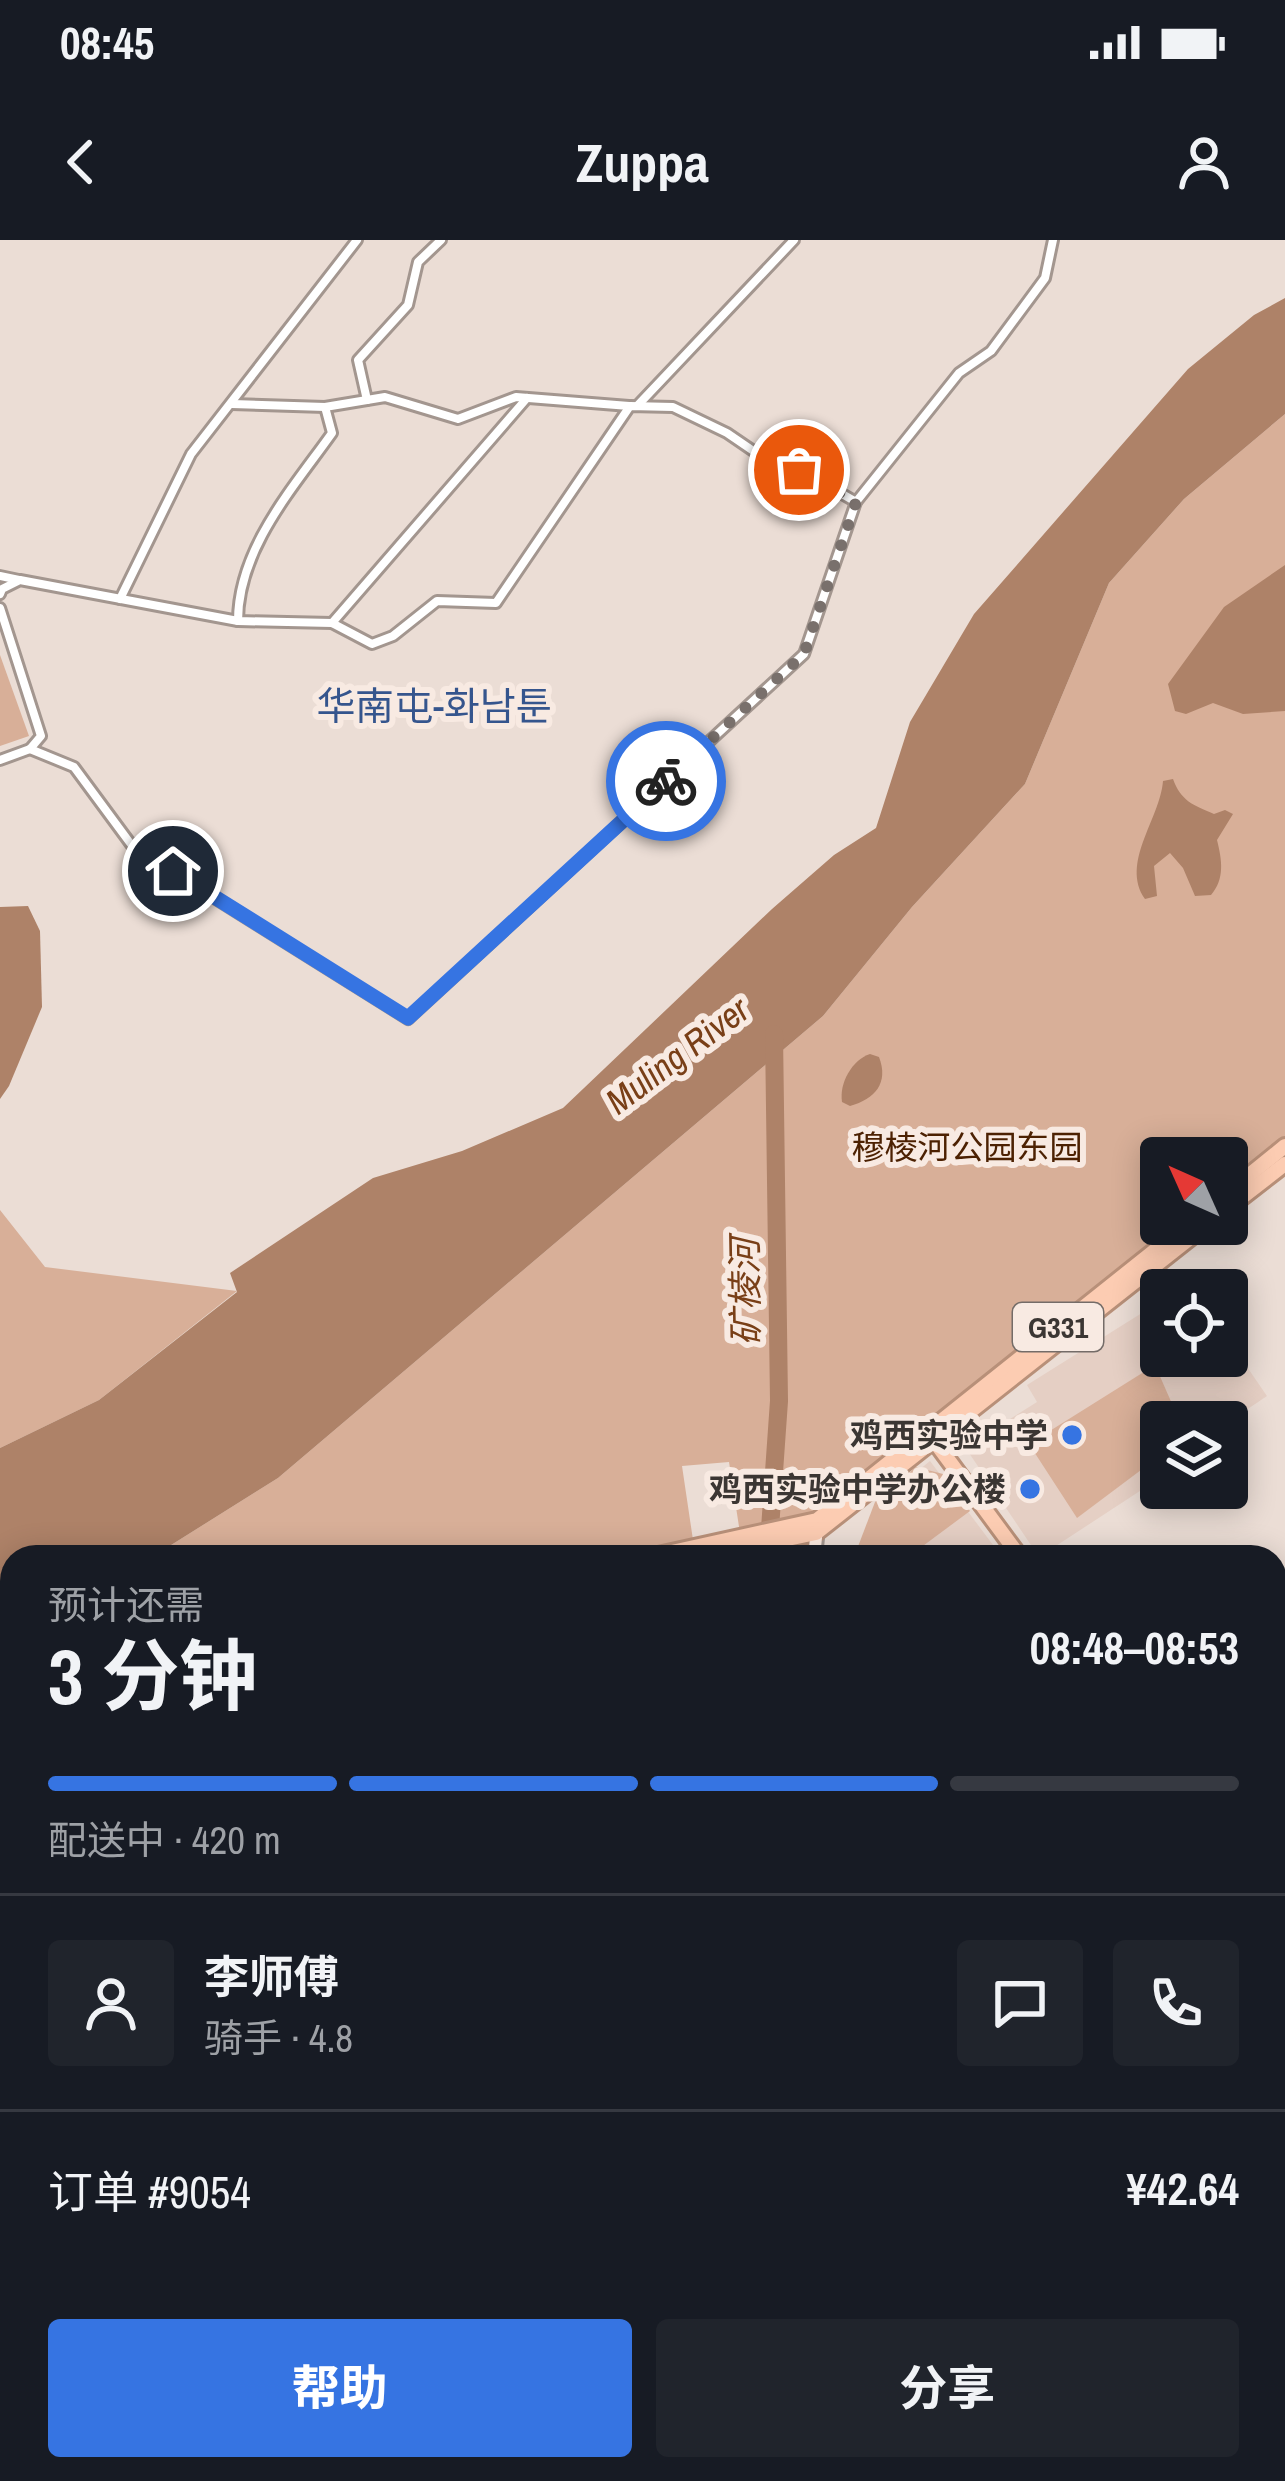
<!DOCTYPE html>
<html lang="zh">
<meta charset="utf-8">
<style>
body{margin:0;font-family:"Archivo Narrow","Noto Sans SC","Noto Sans KR",sans-serif;background:#20242c;color:#f1f3f6;height:100vh;display:flex;flex-direction:column;font-size:45px;white-space:nowrap}
*{box-sizing:border-box;margin:0}
p{font-size:39px;color:#9ea1a6}
.icon{flex:none;width:66px;height:66px;fill:none;stroke:currentColor;stroke-width:2;stroke-linecap:round;stroke-linejoin:round}
.map{position:relative;flex:1;overflow:hidden}
.details{position:absolute;left:0px;top:1305px;width:1287px;height:936px;display:flex;flex-direction:column;background:#171b24;border-radius:36px 36px 0 0;box-shadow:0 6px 30px #0003}
.details>*{flex:none}
.needle{width:78px;rotate:315deg}
.fabs{position:absolute;left:1140px;top:897px;display:grid;gap:24px}
.fabs a{display:grid;place-items:center;width:108px;height:108px;border-radius:12px;background:#171b24;box-shadow:0 6px 30px #0003;font-size:60px}
.pin{position:absolute;display:grid;place-items:center;width:102px;height:102px;color:#fff;margin:-51px;border:6px solid #fff;border-radius:50%;box-shadow:0 3px 12px #0007}
.courier{position:absolute;display:grid;place-items:center;width:120px;height:120px;margin:-60px;border:9px solid #3674e2;border-radius:50%;background:#fff;color:#222;box-shadow:0 3px 15px #0007}
.head em{font-style:normal;font-weight:700}
.head div{display:flex;flex-direction:column-reverse}
.head{display:flex;align-items:center;justify-content:space-between;height:204px;padding:0 48px}
h1{font-size:78px;font-weight:700;line-height:90px}
.bar{display:grid;grid-template-columns:repeat(4,1fr);gap:18px 12px;align-content:center;height:144px;padding:0 48px}
.bar i{height:15px;border-radius:9px;background:#363941}
.bar .on{background:#3674e2}
.bar p{grid-column:span 4}
.line{display:flex;align-items:center;gap:30px;padding:0 48px;border-top:3px solid #363941}
.line div{flex:1}
.round{display:grid;place-items:center;flex:none;width:126px;height:126px;border-radius:12px;background:#20242c}
.button{display:flex;gap:24px;margin-top:auto;padding:24px 48px}
.button a{flex:1;height:138px;border-radius:12px;background:#3674e2;color:#fff;font-size:48px;font-weight:700;line-height:138px;text-align:center}
.button a+a{background:#20242c;color:#f1f3f6}
.status{display:flex;justify-content:space-between;align-items:center;height:84px;padding:0 60px;background:#171b24;direction:ltr}
.status svg{height:33px;fill:currentColor}
header{display:flex;justify-content:space-between;align-items:center;height:156px;padding:0 48px;background:#171b24;font-size:54px;font-weight:700}
.map>svg:first-child{display:block}
.built{fill:#e5cfc4}
.green{fill:#d8af98}
.water{fill:#ae8268}
.lines{fill:none;stroke-linecap:round;stroke-linejoin:round}
.river{stroke:#ae8268;stroke-width:18}
.minor-casing{stroke:#a3968f;stroke-width:14}
.tertiary-casing{stroke:#a3968f;stroke-width:16}
.secondary-casing{stroke:#a3968f;stroke-width:18}
.trunk-casing{stroke:#b89079;stroke-width:20}
.minor{stroke:#fff;stroke-width:8}
.tertiary{stroke:#fff;stroke-width:10}
.secondary{stroke:#feece2;stroke-width:12}
.trunk{stroke:#fcccb2;stroke-width:14}
.done{stroke:#79706c;stroke-width:12;stroke-dasharray:0 21.6}
.route{stroke:#3674e2;stroke-width:15}
.poi-dot{fill:#3674e2;stroke:#f8eae2;stroke-width:4.5}
.labels{text-anchor:middle;dominant-baseline:central;stroke-width:12;stroke-linejoin:round;paint-order:stroke}
.shield{fill:#f8eae2;stroke:#746c68;stroke-width:3}
.shield-label{font-size:30px;font-weight:bold;fill:#3b3633}
.park-label{font-size:33px;fill:#4c2102;stroke:#f8eae2}
.poi-label{font-size:33px;font-weight:bold;fill:#3b3633;stroke:#f8eae2;text-anchor:end}
.water-label{font-size:36px;font-style:italic;fill:#793f17;stroke:#f8eae2}
.quarter-label{font-size:39px;fill:#35558d;stroke:#f8eae2}
</style>
<div class="status"><b>08:45</b><svg viewBox="0 0 49 12"><path d="M0 12V9h3v3zM5 12V6h3v6zM10 12V3h3v9zM15 12V0h3v12zM26 1h20v11H26zM47 4h2v5h-2z"/></svg></div>
<header><svg class="icon" aria-label="back" viewBox="0 0 24 24"><path d="M15 5l-7 7 7 7"/></svg>Zuppa<svg class="icon" aria-label="person" viewBox="0 0 24 24"><circle cx="12" cy="8" r="4"/><path d="M4 21q1-7 8-7t8 7"/></svg></header>
<div class="map">
<svg width="1285" height="2241" viewBox="0 0 1285 2241">
<rect width="100%" height="100%" fill="#ebddd5"/>
<g class="built">
<path d="M1161 1061V1116H1227V1098L1267 1156 1227 1183 1161 1182V1227L1141 1240 1146 1247 1039 1317 965 1207 1037 1162 1027 1145Z"/>
<path d="M930 1221 1002 1317H860L879 1263Z"/>
<path d="M12 1872V2033L0 2034V1873Z"/>
<path d="M1285 2176V2241H1203L1218 2229H1275V2184Z"/>
<path d="M217 2229H339L340 2241H99Z"/>
</g>
<g class="green">
<path d="M1285 174V903L1227 949V918H1161V984H1183L814 1277 740 1293 729 1222 682 1226 693 1300 689 1305 624 1317H152L278 1238 823 776 912 667 1025 544 1109 343 1184 259Z"/>
<path d="M0 415 29 496 0 506Z"/>
<path d="M0 970 45 1027 237 1051 99 1160 0 1208Z"/>
<path d="M1155 1125 1180 1182H1161V1215L1077 1278 1029 1204Z"/>
<path d="M916 1227 943 1234 970 1271 908 1317H854L875 1262Z"/>
<path d="M12 1485V1684L0 1685V1487Z"/>
</g>
<g class="water">
<path d="M1285 58V174L1184 259 1109 343 1025 544 912 667 823 776 278 1238 152 1317H12V1395L0 1398V1208L99 1160 237 1052 230 1033 373 938 462 911 563 868 772 669 834 615 876 588 910 482 974 374 1188 129 1254 75Z"/>
<path d="M1285 325V471L1243 474 1213 463 1186 474 1175 471 1168 444 1224 367Z"/>
<path d="M1173 539C1181 561 1193 565 1214 574L1225 570 1233 574 1217 600C1222 620 1225 639 1211 655L1195 656 1183 628 1170 613 1154 626 1157 656 1145 659C1120 623 1160 579 1163 541Z"/>
<path d="M28 666 40 691 42 767 9 846 0 859V667Z"/>
<path d="M870 814 879 817C889 843 875 859 850 866L842 862C839 843 852 820 870 814Z"/>
</g>
<g class="lines">
<path class="river" d="M768 1317 779 1161 774 794"/>
<defs>
<g id="minor">
<path d="M367 160 358 120 408 65 418 22 441 0"/>
<path d="M232 164 325 167 385 157 458 179 516 157 629 166"/>
<path d="M638 165 794 0"/>
<path d="M0 336 19 340"/>
<path d="M0 354 2 349 20 340 238 381 332 383 372 404 393 396 437 361 496 363 630 166 673 167 727 193 768 221 799 229 856 262 959 133 991 111 1045 38 1053 0"/>
<path d="M120 359 191 214 357 0"/>
<path d="M0 368 41 496 30 509 0 520"/>
<path d="M238 381C238 309 293 248 332 193L325 167"/>
<path d="M332 383 527 158"/>
<path d="M30 509 74 527 133 607 408 779 804 414 856 262"/>
<path d="M0 1868 12 1866"/>
<path d="M1275 1982 1285 1990"/>
<path d="M0 2041 12 2040"/>
<path d="M134 2229 135 2241"/>
<path d="M349 2229 350 2241"/>
<path d="M596 2241 732 2229"/>
</g>
<g id="tertiary">
<path d="M0 2181 12 2180"/>
<path d="M1023 2229 1033 2241"/>
</g>
<g id="secondary">
<path d="M814 1317 817 1288"/>
<path d="M1275 2146 1285 2138"/>
<path d="M743 2229 745 2241"/>
<path d="M1159 2241 1173 2229"/>
</g>
<g id="trunk">
<path d="M1227 953 1285 906"/>
<path d="M1227 969 1285 924"/>
<path d="M930 1195 1020 1317"/>
<path d="M649 1317 817 1280 1188 984"/>
<path d="M702 1317 816 1293 1208 984"/>
<path d="M0 1448 12 1445"/>
<path d="M0 1458 12 1455"/>
<path d="M1275 1662 1285 1675"/>
</g>
</defs>
<use href="#minor" class="minor-casing"/>
<use href="#tertiary" class="tertiary-casing"/>
<use href="#secondary" class="secondary-casing"/>
<use href="#trunk" class="trunk-casing"/>
<use href="#minor" class="minor"/>
<use href="#tertiary" class="tertiary"/>
<use href="#secondary" class="secondary"/>
<use href="#trunk" class="trunk"/>
</g>
<g class="lines">
<path class="done" d="M666 541 804 414 856 262 799 230"/>
<path class="route" d="M173 631 408 778 666 541"/>
</g>
<g class="poi-dot">
<circle cx="1072" cy="1195" r="12"/>
<circle cx="1030" cy="1249" r="12"/>
</g>
<g class="labels">
<rect class="shield" x="1013" y="1063" width="90" height="48" rx="9"/>
<g class="shield-label">
<text x="1058" y="1087">G331</text>
</g>
<g class="park-label">
<text x="967" y="907">穆棱河公园东园</text>
</g>
<g class="poi-label">
<text x="1048" y="1195">鸡西实验中学</text>
<text x="1006" y="1249">鸡西实验中学办公楼</text>
</g>
<g class="water-label">
<text transform="translate(677 815) rotate(-37)">Muling River</text>
<text transform="translate(745 1052) rotate(-91)">矿棱河</text>
</g>
<g class="quarter-label">
<text x="434" y="466">华南屯-화남툰</text>
</g>
</g>
</svg>
<div class="fabs">
<a><svg class="needle" viewBox="-14 -14 28 28"><path d="M0-13l5 13h-10z" fill="#e53935"/><path d="M0 13l5-13h-10z" fill="#9ea1a6"/></svg></a>
<a><svg class="icon" aria-label="locate" viewBox="0 0 24 24"><circle cx="12" cy="12" r="6"/><path d="M12 2v4M12 18v4M2 12h4M18 12h4"/></svg></a>
<a><svg class="icon" aria-label="layers" viewBox="0 0 24 24"><path d="M12 4l9 5-9 5-9-5zM3 14l9 5 9-5"/></svg></a>
</div>
<div class="pin" style="left:799px;top:230px;background:#ea580c"><svg class="icon" aria-label="bag" viewBox="0 0 24 24"><path d="M5 8h14l-1 12H6zM9 8a3 3 0 0 1 6 0"/></svg></div>
<div class="pin" style="left:173px;top:631px;background:#1f2937"><svg class="icon" aria-label="home" viewBox="0 0 24 24"><path d="M3 11l9-7 9 7M6 9v11h12V9"/></svg></div>
<div class="courier" style="left:666px;top:541px"><svg class="icon" aria-label="bike" viewBox="0 0 24 24"><circle cx="6" cy="16" r="4"/><circle cx="18" cy="16" r="4"/><path d="M6 16l4-8h5l3 8M10 8l3 8H6M13 5h3"/></svg></div>
<section class="details">
<div class="head"><div><h1>3 分钟</h1><p>预计还需</p></div><em>08:48–08:53</em></div>
<div class="bar"><i class="on"></i><i class="on"></i><i class="on"></i><i></i><p>配送中 · 420 m</p></div>
<div class="line" style="height:216px"><a class="round"><svg class="icon" aria-label="person" viewBox="0 0 24 24"><circle cx="12" cy="8" r="4"/><path d="M4 21q1-7 8-7t8 7"/></svg></a><div><b>李师傅</b><p>骑手 · 4.8</p></div><a class="round"><svg class="icon" aria-label="chat" viewBox="0 0 24 24"><path d="M4 5h16v11H9l-5 4z"/></svg></a><a class="round"><svg class="icon" aria-label="phone" viewBox="0 0 24 24"><path d="M5 4h4l2 5-3 2q2 4 5 5l2-3 5 2v4C11 20 4 13 5 4z"/></svg></a></div>
<div class="line" style="height:156px"><div>订单 #9054</div><b>¥42.64</b></div>
<div class="button"><a>帮助</a><a>分享</a></div>
</section>
</div>
